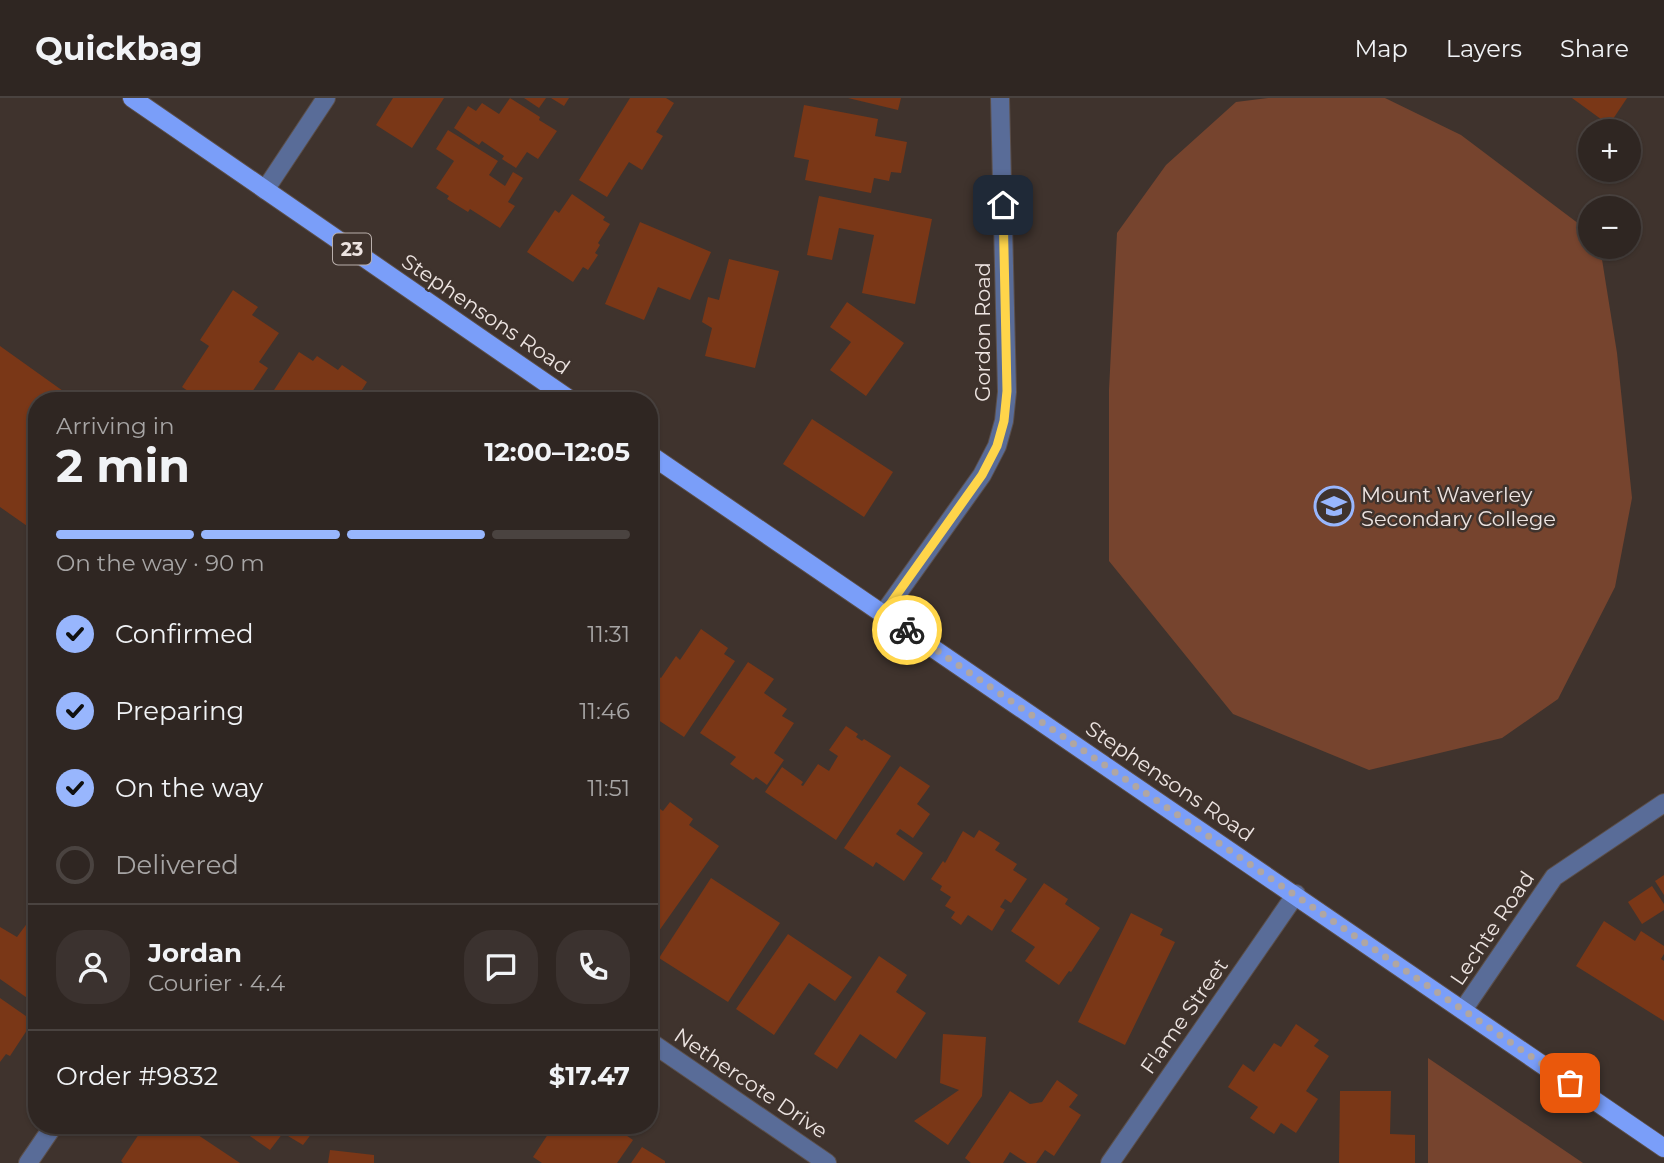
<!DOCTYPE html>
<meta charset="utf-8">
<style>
body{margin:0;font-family:Montserrat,sans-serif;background:#3b322f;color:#f1f3f6;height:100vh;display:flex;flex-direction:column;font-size:26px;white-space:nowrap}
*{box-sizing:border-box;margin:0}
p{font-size:23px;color:#a7a5a5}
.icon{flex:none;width:38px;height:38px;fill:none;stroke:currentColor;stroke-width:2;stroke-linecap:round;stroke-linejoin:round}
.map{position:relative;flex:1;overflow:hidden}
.panel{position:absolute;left:28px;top:294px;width:630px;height:742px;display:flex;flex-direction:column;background:#2f2622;border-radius:28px;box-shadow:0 2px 5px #0004,0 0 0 2px #4a4340}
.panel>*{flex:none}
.fabs{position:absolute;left:1578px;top:21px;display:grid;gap:14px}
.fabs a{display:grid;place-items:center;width:63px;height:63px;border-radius:50%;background:#2f2622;box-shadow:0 2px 5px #0004,0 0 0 2px #4a4340;font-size:35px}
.pin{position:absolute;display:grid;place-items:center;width:60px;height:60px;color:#fff;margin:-30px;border-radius:14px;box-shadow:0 4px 10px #0006}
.courier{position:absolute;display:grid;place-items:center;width:70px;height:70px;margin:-35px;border:5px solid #ffd54a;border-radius:50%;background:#fff;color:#222;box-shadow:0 2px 9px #0007}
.overview em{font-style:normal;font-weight:700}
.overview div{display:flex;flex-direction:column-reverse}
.overview{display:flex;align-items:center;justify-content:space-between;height:119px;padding:0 28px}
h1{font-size:46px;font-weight:700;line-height:52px}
.bar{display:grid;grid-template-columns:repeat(4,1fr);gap:10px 7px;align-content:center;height:84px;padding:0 28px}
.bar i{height:9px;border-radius:5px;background:#4a4340}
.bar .active{background:#98b6fd}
.bar p{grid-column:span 4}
.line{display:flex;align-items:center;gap:18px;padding:0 28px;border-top:2px solid #4a4340}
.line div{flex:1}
.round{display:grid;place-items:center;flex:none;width:74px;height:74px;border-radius:28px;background:#3b322f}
ol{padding:0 28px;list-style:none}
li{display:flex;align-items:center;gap:21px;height:77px}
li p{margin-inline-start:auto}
li .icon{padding:7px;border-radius:50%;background:#98b6fd;color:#111;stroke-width:4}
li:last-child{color:#a7a5a5}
li i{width:38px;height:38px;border:4px solid #4a4340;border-radius:50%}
header{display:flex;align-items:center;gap:42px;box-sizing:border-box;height:98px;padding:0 35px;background:#2f2622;border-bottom:2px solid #4a4340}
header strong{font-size:33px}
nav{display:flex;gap:38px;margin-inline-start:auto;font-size:24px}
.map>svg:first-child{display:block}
.green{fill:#76442e}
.building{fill:#7a3717}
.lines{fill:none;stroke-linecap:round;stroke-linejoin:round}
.street-casing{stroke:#5b4f4a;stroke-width:20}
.primary-casing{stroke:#5b4f4a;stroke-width:20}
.street{stroke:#596c98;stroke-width:18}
.primary{stroke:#7a9ef9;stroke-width:18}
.done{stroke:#b0a6a2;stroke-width:7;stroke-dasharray:0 12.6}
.route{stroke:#ffd54a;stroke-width:9}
.labels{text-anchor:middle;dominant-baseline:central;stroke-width:5;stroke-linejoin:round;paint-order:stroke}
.shield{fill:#3f332d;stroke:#b9afab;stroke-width:2}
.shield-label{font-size:19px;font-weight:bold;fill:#ede4e1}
.street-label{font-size:21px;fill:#ede4e1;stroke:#3f332d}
.poi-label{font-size:21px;fill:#ede4e1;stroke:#3f332d;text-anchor:start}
</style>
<header>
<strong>Quickbag</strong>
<nav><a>Map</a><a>Layers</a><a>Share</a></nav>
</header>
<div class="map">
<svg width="1664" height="1065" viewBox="0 0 1664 1065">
<rect width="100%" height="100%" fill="#3f332d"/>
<g class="green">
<path d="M1268 0H1385L1461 37 1591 135V149H1600L1617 255 1632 400 1615 489 1558 601 1502 640 1369 672 1233 616 1109 463V292L1117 135 1166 67 1236 4Z"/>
<path d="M1428 960 1583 1065H1428Z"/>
</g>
<g class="building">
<path d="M393 0H444L412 50 376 27Z"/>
<path d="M510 0 540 19 539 22 557 33 538 61 527 54 516 70 502 61 504 58 482 43 479 47 454 30 468 8 476 13 482 5 499 16Z"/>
<path d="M524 0H546L539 10Z"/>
<path d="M551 0H569L564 8Z"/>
<path d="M630 0H666L674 5 656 34 663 38 642 72 629 64 607 99 579 82Z"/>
<path d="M848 0H901L898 12Z"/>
<path d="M1572 0H1627L1609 27Z"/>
<path d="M804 7 878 21 875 38 907 44 901 75 891 74 889 83 874 80 871 95 805 82 809 62 794 59Z"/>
<path d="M448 32 498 63 489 77 505 88 513 74 523 80 508 104 515 108 500 130 470 111 468 114 447 101 449 98 436 90 454 63 436 51Z"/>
<path d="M572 96 605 119 603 122 610 126 598 145 600 147 595 155 598 157 588 172 583 169 573 184 527 154 555 112 559 115Z"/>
<path d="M819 98 932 121 915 206 862 195 874 137 839 130 832 162 807 157Z"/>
<path d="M640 124 711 154 690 202 658 189 644 222 605 206Z"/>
<path d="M729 161 779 173 755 270 705 258 712 230 702 224 708 199 719 202Z"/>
<path d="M233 192 258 209 252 217 279 235 259 264 268 270 246 303H203L182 289 209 248 200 242Z"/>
<path d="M847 204 904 245 866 298 830 272 851 244 830 229Z"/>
<path d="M0 248 77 303H37V421L30 430 0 409Z"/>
<path d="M299 254 313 263 317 258 338 272 342 267 367 284 355 303H301L297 300 295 303H291L274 292Z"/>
<path d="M382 292 400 303H375Z"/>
<path d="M812 321 893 374 864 419 783 366Z"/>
<path d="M701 531 728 550 724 556 735 563 684 639 649 616V610L653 604 649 602V572L661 580 676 558 680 562Z"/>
<path d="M748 564 774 581 764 595 787 611 782 618 794 625 774 655 784 662 767 687 756 679 753 682 730 666 736 659 700 635Z"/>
<path d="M846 628 858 636 856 639 862 643 864 641 891 658 836 742 765 694 782 669 803 684 801 687 803 688 818 666 829 673 838 658 829 652Z"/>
<path d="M900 668 930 688 917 706 930 716 913 740 900 731 896 736 923 755 904 783 876 764 873 769 844 750Z"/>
<path d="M670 704 693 721 689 727 719 748 649 847V707L651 705 663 713Z"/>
<path d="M979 732 1000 745 995 752 1017 766 1013 772 1027 781 1011 805 1005 801 1000 809 1005 812 992 833 968 817 961 827 951 820 955 814 945 808 951 799 940 792 942 788 931 781 943 763 945 765 963 733 974 740Z"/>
<path d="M1664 777V797L1655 783Z"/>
<path d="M711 780 780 825 728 904 659 860Z"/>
<path d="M1044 785 1068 801 1065 806 1100 830 1071 874 1069 873 1059 887 1025 863 1035 849 1011 833Z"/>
<path d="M1652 788 1664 806V812L1642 826 1628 804Z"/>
<path d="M37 812V898L33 904 0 881V829L17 839Z"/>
<path d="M1131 815 1163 831 1160 837 1175 844 1125 947 1078 924Z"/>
<path d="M1604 823 1635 843 1641 833 1664 848V856L1661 861 1664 863V923L1576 868Z"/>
<path d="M788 836 852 879 835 903 809 885 774 937 736 911Z"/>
<path d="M879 858 907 877 896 894 926 915 896 961 860 936 837 971 814 956Z"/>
<path d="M0 900 33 923 10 958 6 956 0 964Z"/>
<path d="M1296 926 1319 942 1314 948 1329 958 1306 993 1318 1001 1296 1035 1281 1025 1274 1036 1250 1020 1258 1009 1228 989 1243 966 1254 974 1274 945 1281 949Z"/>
<path d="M943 936 986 939 982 998 948 1047 914 1023 959 992 940 985Z"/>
<path d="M1057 982 1078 997 1069 1009 1081 1017 1054 1058 1045 1052 1036 1065H1027L1010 1054 1003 1065H971L965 1060 1010 993 1030 1006 1042 1004Z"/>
<path d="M1340 993H1391L1390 1036 1415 1037V1065H1339Z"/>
<path d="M145 1027H183L240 1065H123L121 1063Z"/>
<path d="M234 1027H318L303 1047 283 1035 270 1052Z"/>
<path d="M554 1027H611L633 1042 617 1065H542L533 1059Z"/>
<path d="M642 1049 665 1063V1065H631Z"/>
<path d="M330 1052 374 1057V1065H328Z"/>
</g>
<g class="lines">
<defs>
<g id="street">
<path d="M265 92 326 0"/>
<path d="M883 516 982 377 997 348 1004 323 1007 294 1000 0"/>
<path d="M1463 912 1554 779 1664 705"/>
<path d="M649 943 827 1065"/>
<path d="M28 1065 54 1027"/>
<path d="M1110 1065 1296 796"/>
</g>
<g id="primary">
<path d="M132 0 572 303"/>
<path d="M649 356 1664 1050"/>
</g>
</defs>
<use href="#street" class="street-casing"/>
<use href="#primary" class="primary-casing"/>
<use href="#street" class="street"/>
<use href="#primary" class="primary"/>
</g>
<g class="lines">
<path class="done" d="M907 532 1570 985"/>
<path class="route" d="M907 532 883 516 982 377 997 348 1004 323 1007 293 1003 107"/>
</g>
<defs>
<symbol id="school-ring" viewBox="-11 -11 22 22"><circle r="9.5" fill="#3f332d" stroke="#98b6fd" stroke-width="1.5"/><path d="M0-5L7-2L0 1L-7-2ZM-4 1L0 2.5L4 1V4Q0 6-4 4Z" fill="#98b6fd"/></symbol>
</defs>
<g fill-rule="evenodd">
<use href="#school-ring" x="1312" y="386" width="44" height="44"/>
</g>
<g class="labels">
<rect class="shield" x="333" y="135.5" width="38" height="31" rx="5"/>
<g class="shield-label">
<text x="352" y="151">23</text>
</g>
<g class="street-label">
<text transform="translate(486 216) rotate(34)">Stephensons Road</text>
<text transform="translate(982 234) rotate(-90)">Gordon Road</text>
<text transform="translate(1170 683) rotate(34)">Stephensons Road</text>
<text transform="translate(1492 830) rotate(-56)">Lechte Road</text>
<text transform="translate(1184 918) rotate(-55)">Flame Street</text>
<text transform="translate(751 985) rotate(34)">Nethercote Drive</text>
</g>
<g class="poi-label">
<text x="1361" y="396">Mount Waverley<tspan x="1361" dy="24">Secondary College</tspan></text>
</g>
</g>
</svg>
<div class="fabs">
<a>+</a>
<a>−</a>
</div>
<div class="pin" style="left:1570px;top:985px;background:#ea580c"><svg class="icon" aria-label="bag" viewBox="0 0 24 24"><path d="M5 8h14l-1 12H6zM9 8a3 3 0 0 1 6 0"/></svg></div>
<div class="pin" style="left:1003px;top:107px;background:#1f2937"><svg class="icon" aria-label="home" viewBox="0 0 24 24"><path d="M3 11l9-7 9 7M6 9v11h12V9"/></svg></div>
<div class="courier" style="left:907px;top:532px"><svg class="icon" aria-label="bike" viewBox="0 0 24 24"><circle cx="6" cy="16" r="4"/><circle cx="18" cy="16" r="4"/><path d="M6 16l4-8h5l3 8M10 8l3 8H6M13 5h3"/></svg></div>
<section class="panel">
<div class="overview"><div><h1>2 min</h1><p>Arriving in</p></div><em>12:00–12:05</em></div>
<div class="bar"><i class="active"></i><i class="active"></i><i class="active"></i><i></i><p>On the way · 90 m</p></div>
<ol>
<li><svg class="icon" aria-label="check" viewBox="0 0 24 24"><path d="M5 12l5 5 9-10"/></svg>Confirmed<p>11:31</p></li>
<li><svg class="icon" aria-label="check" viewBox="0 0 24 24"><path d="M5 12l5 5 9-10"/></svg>Preparing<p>11:46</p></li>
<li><svg class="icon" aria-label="check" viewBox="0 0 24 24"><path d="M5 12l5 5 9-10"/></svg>On the way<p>11:51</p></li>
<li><i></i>Delivered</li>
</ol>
<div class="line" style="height:126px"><a class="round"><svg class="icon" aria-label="person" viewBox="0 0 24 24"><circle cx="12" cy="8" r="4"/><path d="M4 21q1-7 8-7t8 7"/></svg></a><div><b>Jordan</b><p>Courier · 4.4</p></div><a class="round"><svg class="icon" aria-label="chat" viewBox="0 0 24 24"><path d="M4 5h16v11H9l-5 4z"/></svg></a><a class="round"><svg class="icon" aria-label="phone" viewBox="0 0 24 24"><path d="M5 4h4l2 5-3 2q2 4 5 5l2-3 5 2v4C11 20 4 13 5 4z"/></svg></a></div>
<div class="line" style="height:91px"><div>Order #9832</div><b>$17.47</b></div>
</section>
</div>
